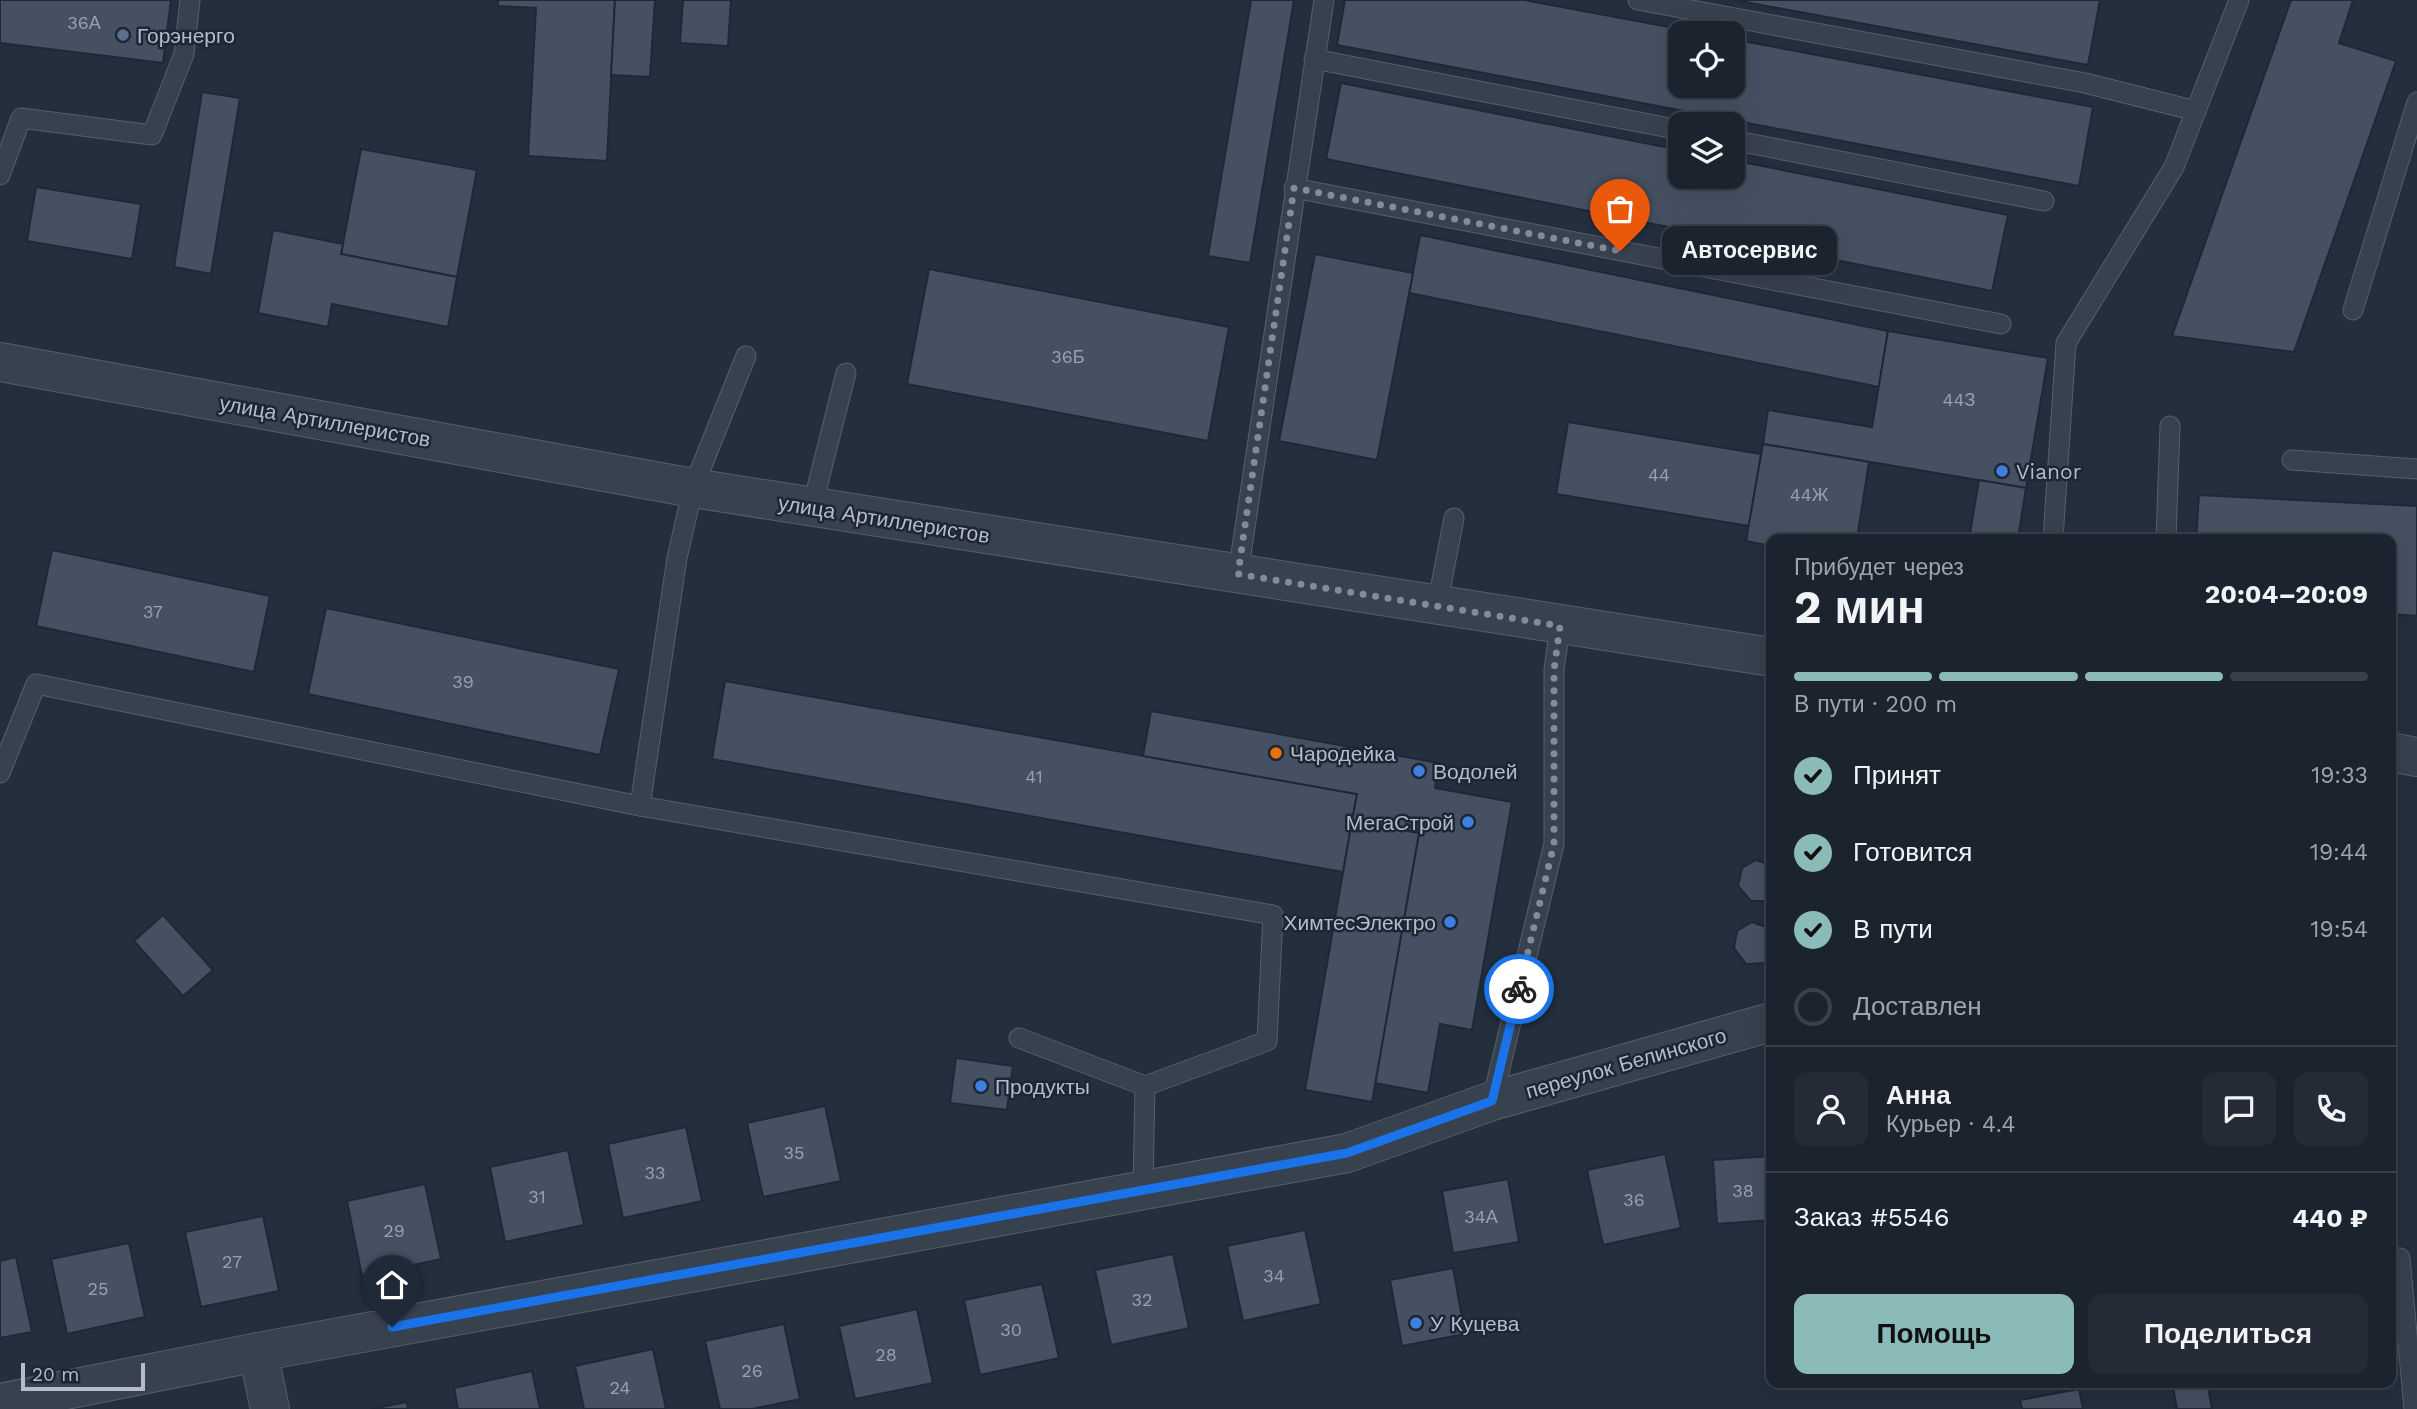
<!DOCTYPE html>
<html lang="ru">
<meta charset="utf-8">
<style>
body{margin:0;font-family:"Work Sans",sans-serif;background:#242b36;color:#f1f3f6;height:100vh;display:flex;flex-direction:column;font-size:26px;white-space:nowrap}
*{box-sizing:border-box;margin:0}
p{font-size:23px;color:#a0a4aa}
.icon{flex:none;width:38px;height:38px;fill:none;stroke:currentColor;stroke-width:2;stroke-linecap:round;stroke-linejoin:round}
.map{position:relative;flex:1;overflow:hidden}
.details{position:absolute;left:1766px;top:534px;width:630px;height:854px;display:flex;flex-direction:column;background:#1b232e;border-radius:14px;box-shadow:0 7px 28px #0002,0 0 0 2px #39404a}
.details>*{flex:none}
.tools{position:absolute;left:1668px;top:21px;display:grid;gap:14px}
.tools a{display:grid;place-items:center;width:77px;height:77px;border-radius:14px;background:#1b232e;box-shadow:0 7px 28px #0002,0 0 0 2px #39404a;font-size:35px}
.scale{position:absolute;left:21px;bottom:18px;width:124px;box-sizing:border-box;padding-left:7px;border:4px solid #b4bcc9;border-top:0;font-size:19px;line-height:24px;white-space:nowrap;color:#b4bcc9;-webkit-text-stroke:5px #1d2633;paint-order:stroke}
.pin{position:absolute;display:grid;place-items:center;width:60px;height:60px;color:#fff;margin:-72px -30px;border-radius:50% 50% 50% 0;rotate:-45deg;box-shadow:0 0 7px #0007}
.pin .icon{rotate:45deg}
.courier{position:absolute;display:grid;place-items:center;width:70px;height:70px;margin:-35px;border:5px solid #1a73e8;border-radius:50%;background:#fff;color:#222;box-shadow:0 2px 9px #0007}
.bubble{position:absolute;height:49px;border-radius:14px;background:#1b232e;box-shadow:0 7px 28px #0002,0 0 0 2px #39404a;font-size:23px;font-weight:700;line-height:49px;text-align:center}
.overview em{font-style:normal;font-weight:700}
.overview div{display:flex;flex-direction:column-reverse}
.overview{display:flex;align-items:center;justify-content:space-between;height:119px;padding:0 28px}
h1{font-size:46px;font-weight:700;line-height:52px}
.bar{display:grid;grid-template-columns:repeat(4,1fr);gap:10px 7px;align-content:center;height:84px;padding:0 28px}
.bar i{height:9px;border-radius:5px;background:#39404a}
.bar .active{background:#8bbbb9}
.bar p{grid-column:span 4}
.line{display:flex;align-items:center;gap:18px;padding:0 28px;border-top:2px solid #39404a}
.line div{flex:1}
.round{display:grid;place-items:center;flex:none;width:74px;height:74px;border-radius:14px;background:#242b36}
ol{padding:0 28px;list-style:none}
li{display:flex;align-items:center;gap:21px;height:77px}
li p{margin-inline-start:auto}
li .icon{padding:7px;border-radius:50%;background:#8bbbb9;color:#111;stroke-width:4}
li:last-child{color:#a0a4aa}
li i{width:38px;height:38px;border:4px solid #39404a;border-radius:50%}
.cta{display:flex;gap:14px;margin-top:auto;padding:14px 28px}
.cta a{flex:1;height:80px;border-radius:14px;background:#8bbbb9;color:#111;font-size:28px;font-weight:700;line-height:80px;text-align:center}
.cta a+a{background:#242b36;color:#f1f3f6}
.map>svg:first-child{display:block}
.building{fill:#455162;stroke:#1f2835;stroke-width:2}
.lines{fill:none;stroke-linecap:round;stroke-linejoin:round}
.service-casing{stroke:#565f6c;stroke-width:21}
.minor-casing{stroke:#565f6c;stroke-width:40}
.tertiary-casing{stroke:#565f6c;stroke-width:40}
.service{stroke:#38414e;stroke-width:19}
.minor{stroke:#38414e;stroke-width:38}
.tertiary{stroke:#38414e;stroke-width:38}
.done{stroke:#828b98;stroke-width:7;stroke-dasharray:0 12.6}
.route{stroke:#1a73e8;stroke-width:9}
.service-dot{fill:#5c6f8a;stroke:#1d2633;stroke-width:2.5}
.shop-dot{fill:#3f7fe0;stroke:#1d2633;stroke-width:2.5}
.food-dot{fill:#e8710a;stroke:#1d2633;stroke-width:2.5}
.labels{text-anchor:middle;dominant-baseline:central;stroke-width:5;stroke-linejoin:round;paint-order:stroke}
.number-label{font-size:18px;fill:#98a1af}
.poi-label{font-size:21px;fill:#b4bcc9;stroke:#1d2633;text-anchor:start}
.street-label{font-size:21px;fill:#b4bcc9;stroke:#1d2633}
</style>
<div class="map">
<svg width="2417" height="1409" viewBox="0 0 2417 1409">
<rect width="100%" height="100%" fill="#242f3e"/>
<g class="building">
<path d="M0 0H171L163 63 0 43Z"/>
<path d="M498 0H615L607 161 528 156 536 8 498 6Z"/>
<path d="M615 0H655L650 77 611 75Z"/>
<path d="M683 0H731L728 46 680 43Z"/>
<path d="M1251 0H1294L1250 263 1208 256Z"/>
<path d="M1345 0H1524L1701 33H1680V86H1732V39L2093 107 2079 186 1337 45Z"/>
<path d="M1734 0H2100L2088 65Z"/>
<path d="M2291 0H2353L2339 43 2396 61 2294 352 2172 336Z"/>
<path d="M1341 83 1680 150V177H1732V160L2008 215 1992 291 1326 159Z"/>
<path d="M202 92 240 98 211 274 174 267Z"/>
<path d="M361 149 477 170 457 277 341 254Z"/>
<path d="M36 187 141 204 132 259 27 241Z"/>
<path d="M273 230 343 244 341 254 457 277 448 327 332 304 328 327 258 313Z"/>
<path d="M1420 235 1888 331 1879 387 1409 293Z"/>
<path d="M1315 254 1413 273 1377 460 1279 441Z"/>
<path d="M929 269 1229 327 1208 441 907 384Z"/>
<path d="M1888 331 2048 358 2026 488 1763 444 1768 410 1872 427Z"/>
<path d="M1568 422 1761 454 1749 526 1556 494Z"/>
<path d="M1763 444 1869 462 1857 539H1771V546L1746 541Z"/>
<path d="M1979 480 2026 488 2018 539H1969Z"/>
<path d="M2199 495 2417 506V616L2390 614V539H2196Z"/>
<path d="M52 550 270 596 254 672 36 626Z"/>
<path d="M326 608 619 669 600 755 308 694Z"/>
<path d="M725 681 1357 794 1343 872 712 759Z"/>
<path d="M1151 711 1439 763 1435 788 1512 802 1472 1030 1440 1024 1428 1093 1375 1083 1419 833 1352 821 1357 794 1143 756Z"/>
<path d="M1352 821 1419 833 1372 1102 1305 1090Z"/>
<path d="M1756 860 1771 865V901H1751L1738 886 1742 868Z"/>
<path d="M163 915 213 970 183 996 134 941Z"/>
<path d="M1752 922 1771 929V956L1766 963 1746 964 1734 948 1737 931Z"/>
<path d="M956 1058 1013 1066 1007 1110 950 1103Z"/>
<path d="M825 1106 841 1181 763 1197 747 1123Z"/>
<path d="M686 1127 702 1201 623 1218 608 1144Z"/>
<path d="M568 1150 584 1225 505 1242 490 1167Z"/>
<path d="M1665 1154 1681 1228 1603 1245 1587 1170Z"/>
<path d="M1771 1156V1220L1717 1224 1713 1160Z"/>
<path d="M1508 1179 1519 1242 1453 1253 1442 1191Z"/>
<path d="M425 1184 441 1259 362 1276 347 1201Z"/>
<path d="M263 1216 279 1291 201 1307 185 1232Z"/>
<path d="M1305 1230 1321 1304 1243 1321 1227 1246Z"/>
<path d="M129 1243 145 1317 67 1334 51 1259Z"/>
<path d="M1173 1254 1189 1328 1111 1345 1095 1270Z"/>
<path d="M16 1257 32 1332 0 1338V1261Z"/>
<path d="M1453 1268 1465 1334 1402 1346 1390 1280Z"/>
<path d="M1042 1284 1059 1358 980 1375 964 1300Z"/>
<path d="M917 1309 933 1383 855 1399 839 1326Z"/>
<path d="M784 1324 800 1399 752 1409H720L705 1341Z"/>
<path d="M653 1349 666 1409H584L575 1366Z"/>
<path d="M532 1371 540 1409H458L454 1388Z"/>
<path d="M2172 1382H2207L2212 1409H2177Z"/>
<path d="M2079 1389 2083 1409H2022L2020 1400Z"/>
<path d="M407 1402 408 1409H371Z"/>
</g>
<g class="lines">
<defs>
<g id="service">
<path d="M1638 0 2085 83 2196 111"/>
<path d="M1314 59 1680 130"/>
<path d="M1732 140 2044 201"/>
<path d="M0 175 21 118 152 135 184 54 190 0"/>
<path d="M1294 188 2001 324"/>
<path d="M2353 310 2417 102"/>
<path d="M2292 460 2417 469"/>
<path d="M812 507 846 373"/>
<path d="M2053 539 2066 343 2174 167 2239 0"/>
<path d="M2166 539 2170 426"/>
<path d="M1238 574 1324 0"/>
<path d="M1437 606 1454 518"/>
<path d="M0 773 36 684 640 806 1273 915 1267 1041 1145 1086"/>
<path d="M640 806 677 558 693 488 746 356"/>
<path d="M1019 1038 1145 1086 1143 1189"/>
<path d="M1492 1101 1554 844V670L1560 626"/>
<path d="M2400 1258 2414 1409"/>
</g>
<g id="minor">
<path d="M258 1352 270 1409"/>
<path d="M0 1403 258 1352 1347 1153 1492 1101 1771 1022"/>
</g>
<g id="tertiary">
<path d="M0 362 693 488 1771 657"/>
<path d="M2390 752 2417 757"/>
</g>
</defs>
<use href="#service" class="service-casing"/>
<use href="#minor" class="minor-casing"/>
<use href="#tertiary" class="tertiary-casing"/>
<use href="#service" class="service"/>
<use href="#minor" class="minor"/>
<use href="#tertiary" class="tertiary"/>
</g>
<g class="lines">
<path class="done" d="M1519 989 1554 844V670L1560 626 1238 574 1294 188 1620 251"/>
<path class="route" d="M392 1327 1347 1153 1492 1101 1519 989"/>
</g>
<circle class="service-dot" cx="123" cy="35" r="7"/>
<g class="shop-dot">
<circle cx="2002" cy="471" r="7"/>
<circle cx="1419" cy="771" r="7"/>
<circle cx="1468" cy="822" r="7"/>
<circle cx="1450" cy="922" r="7"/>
<circle cx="981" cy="1086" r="7"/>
<circle cx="1416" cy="1323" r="7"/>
</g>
<circle class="food-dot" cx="1276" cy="753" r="7"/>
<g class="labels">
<g class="number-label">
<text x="84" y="22">36А</text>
<text x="1068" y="356">36Б</text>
<text x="1959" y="399">44З</text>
<text x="1659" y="474">44</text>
<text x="1809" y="494">44Ж</text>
<text x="153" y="611">37</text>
<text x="463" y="681">39</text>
<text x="1034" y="776">41</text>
<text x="794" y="1152">35</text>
<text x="655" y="1172">33</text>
<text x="1743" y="1190">38</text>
<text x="537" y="1196">31</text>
<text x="1634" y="1199">36</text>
<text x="1481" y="1216">34А</text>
<text x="394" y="1230">29</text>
<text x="232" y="1261">27</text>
<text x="1274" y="1275">34</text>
<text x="98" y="1288">25</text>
<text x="1142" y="1299">32</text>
<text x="1011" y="1329">30</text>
<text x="886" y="1354">28</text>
<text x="752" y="1370">26</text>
<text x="620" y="1387">24</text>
</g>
<g class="poi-label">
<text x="137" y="35">Горэнерго</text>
<text x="2016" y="471">Vianor</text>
<text x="1290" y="753">Чародейка</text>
<text x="1433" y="771">Водолей</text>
<text x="1454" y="822" text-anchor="end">МегаСтрой</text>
<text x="1436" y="922" text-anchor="end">ХимтесЭлектро</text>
<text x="995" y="1086">Продукты</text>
<text x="1430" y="1323">У Куцева</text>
</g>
<g class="street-label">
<text transform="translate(325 421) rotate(10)">улица Артиллеристов</text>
<text transform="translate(884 519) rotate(9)">улица Артиллеристов</text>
<text transform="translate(1626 1063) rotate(-16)">переулок Белинского</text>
</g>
</g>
</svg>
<div class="tools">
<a><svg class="icon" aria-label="locate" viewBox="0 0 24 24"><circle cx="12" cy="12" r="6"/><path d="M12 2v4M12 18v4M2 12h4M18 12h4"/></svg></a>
<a><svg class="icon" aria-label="layers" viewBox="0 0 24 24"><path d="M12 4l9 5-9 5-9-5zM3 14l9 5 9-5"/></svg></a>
</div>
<div class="scale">20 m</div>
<div class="pin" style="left:1620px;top:251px;background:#ea580c"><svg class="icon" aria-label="bag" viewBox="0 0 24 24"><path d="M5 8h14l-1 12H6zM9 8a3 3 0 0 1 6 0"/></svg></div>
<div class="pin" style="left:392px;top:1327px;background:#1f2937"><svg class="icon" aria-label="home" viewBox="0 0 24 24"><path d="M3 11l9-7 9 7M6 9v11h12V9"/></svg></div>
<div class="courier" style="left:1519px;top:989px"><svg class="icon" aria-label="bike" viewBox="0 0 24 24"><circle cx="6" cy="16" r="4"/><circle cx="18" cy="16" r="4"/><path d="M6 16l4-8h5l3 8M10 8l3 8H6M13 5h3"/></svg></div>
<div class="bubble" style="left:1662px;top:226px;width:175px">Автосервис</div>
<section class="details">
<div class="overview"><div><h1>2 мин</h1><p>Прибудет через</p></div><em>20:04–20:09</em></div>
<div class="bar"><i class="active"></i><i class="active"></i><i class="active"></i><i></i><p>В пути · 200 m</p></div>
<ol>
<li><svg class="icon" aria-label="check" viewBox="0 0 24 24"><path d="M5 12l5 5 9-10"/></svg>Принят<p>19:33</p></li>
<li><svg class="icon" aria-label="check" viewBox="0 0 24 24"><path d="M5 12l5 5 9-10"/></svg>Готовится<p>19:44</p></li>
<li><svg class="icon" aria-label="check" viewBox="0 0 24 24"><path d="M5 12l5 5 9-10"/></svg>В пути<p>19:54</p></li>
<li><i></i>Доставлен</li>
</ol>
<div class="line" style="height:126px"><a class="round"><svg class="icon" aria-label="person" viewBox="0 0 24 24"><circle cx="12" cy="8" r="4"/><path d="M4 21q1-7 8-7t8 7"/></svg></a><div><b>Анна</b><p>Курьер · 4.4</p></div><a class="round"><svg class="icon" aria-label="chat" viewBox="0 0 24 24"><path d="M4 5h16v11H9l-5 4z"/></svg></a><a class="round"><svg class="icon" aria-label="phone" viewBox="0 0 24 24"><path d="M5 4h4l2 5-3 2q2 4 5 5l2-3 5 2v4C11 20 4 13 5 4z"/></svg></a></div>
<div class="line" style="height:91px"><div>Заказ #5546</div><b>440 ₽</b></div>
<div class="cta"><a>Помощь</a><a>Поделиться</a></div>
</section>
</div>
